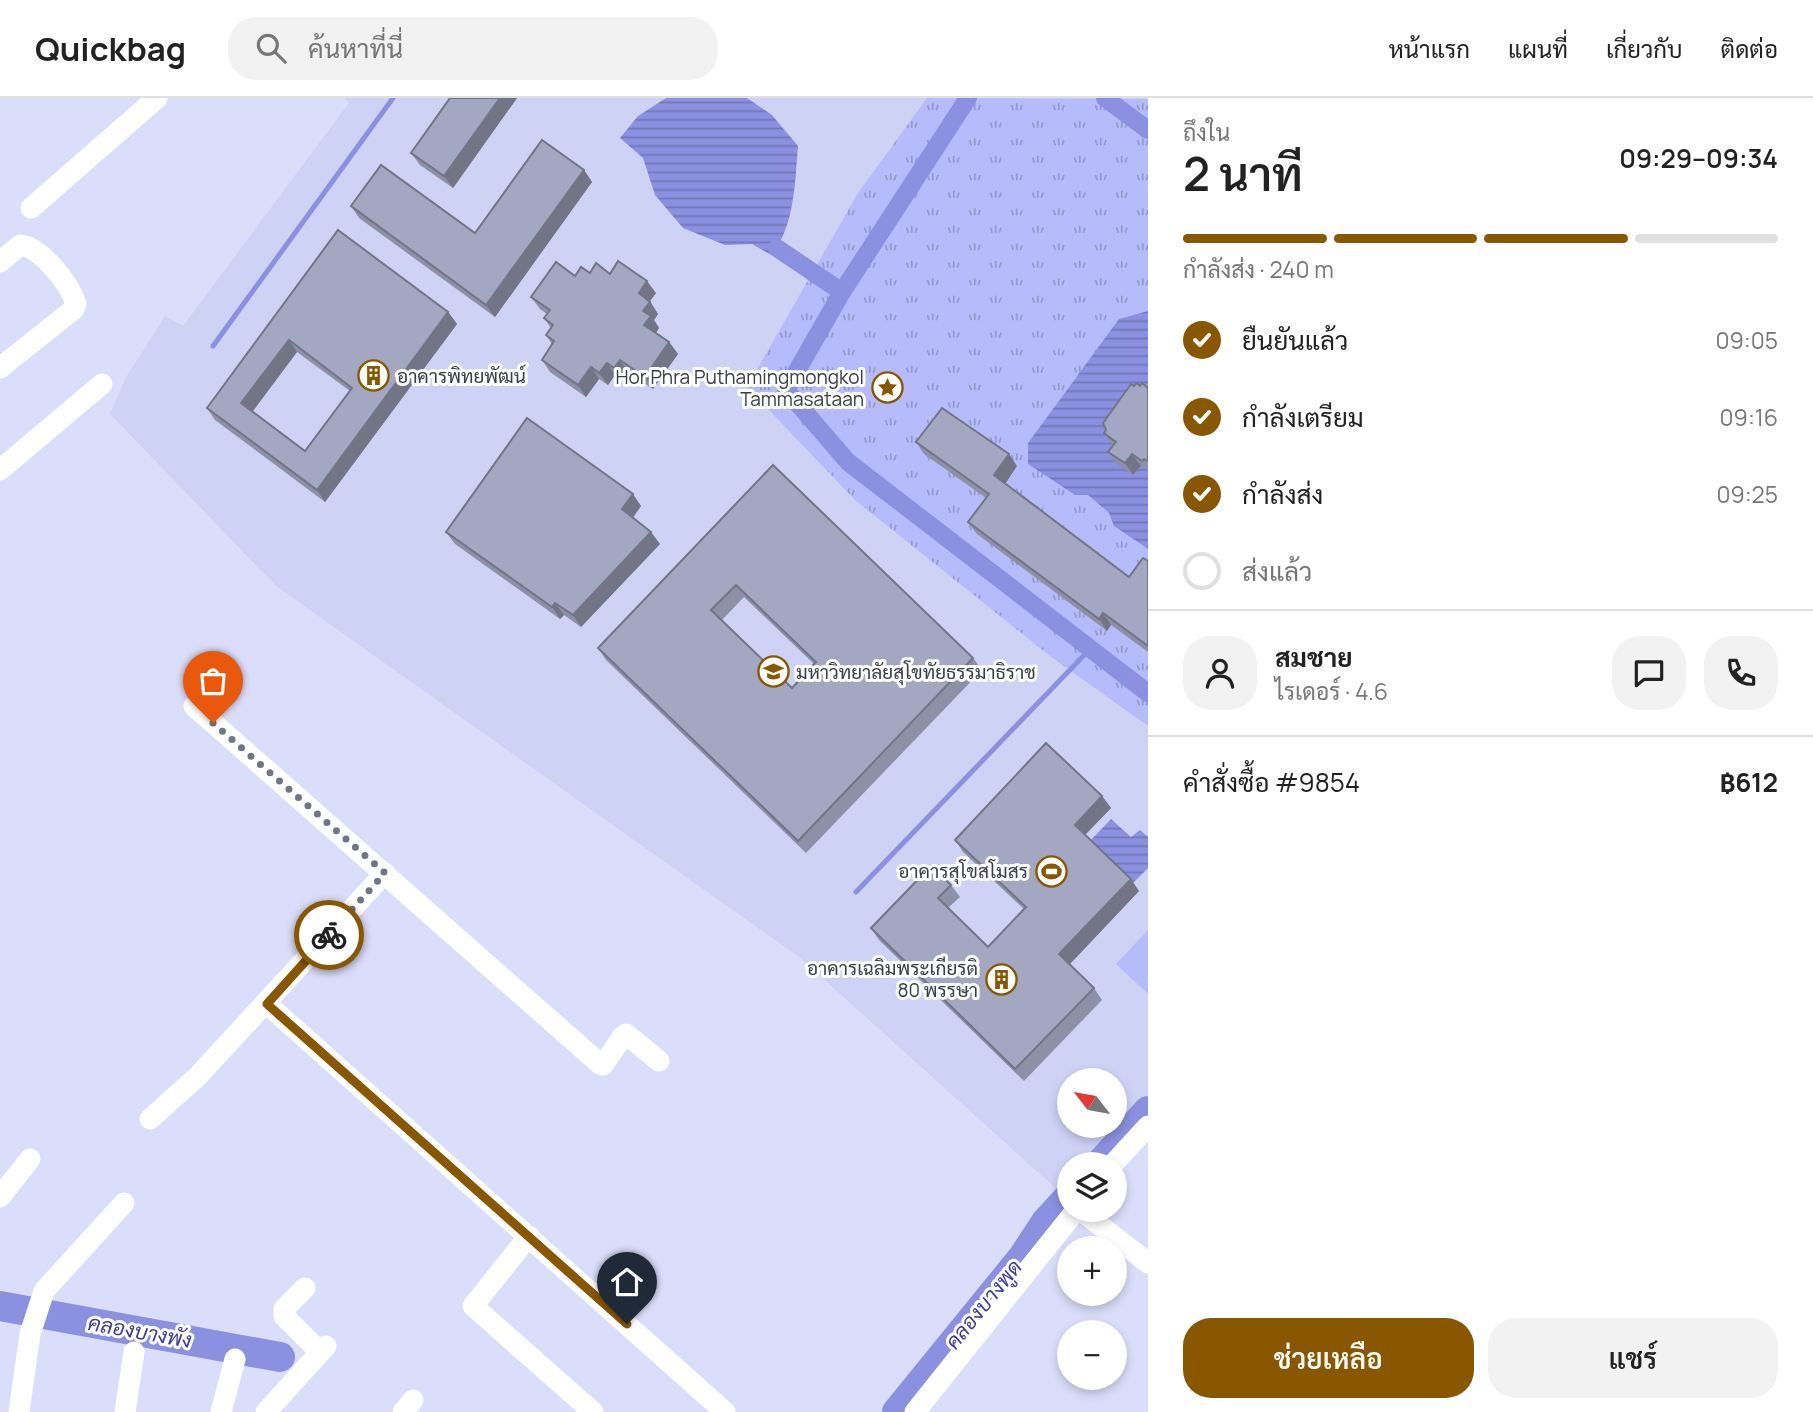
<!DOCTYPE html>
<html lang="th">
<meta charset="utf-8">
<style>
body{margin:0;font-family:Manrope,Sarabun,sans-serif;background:#f2f2f2;color:#222;height:100vh;display:flex;flex-direction:column;font-size:26px;white-space:nowrap}
*{box-sizing:border-box;margin:0}
p{font-size:23px;color:#767676}
.icon{flex:none;width:38px;height:38px;fill:none;stroke:currentColor;stroke-width:2;stroke-linecap:round;stroke-linejoin:round}
.map{position:relative;flex:1;overflow:hidden}
.sheet{display:flex;flex-direction:column;background:#fff;width:665px}
.sheet>*{flex:none}
.needle{width:46px;rotate:301deg}
.tools{position:absolute;left:1057px;top:970px;display:grid;gap:14px}
.tools a{display:grid;place-items:center;width:70px;height:70px;border-radius:50%;background:#fff;box-shadow:0 4px 10px #0003;font-size:35px}
.pin{position:absolute;display:grid;place-items:center;width:60px;height:60px;color:#fff;margin:-72px -30px;border-radius:50% 50% 50% 0;rotate:-45deg;box-shadow:0 0 7px #0007}
.pin .icon{rotate:45deg}
.courier{position:absolute;display:grid;place-items:center;width:70px;height:70px;margin:-35px;border:5px solid #8a5701;border-radius:50%;background:#fff;color:#222;box-shadow:0 2px 9px #0007}
.headline em{font-style:normal;font-weight:600}
.headline div{display:flex;flex-direction:column-reverse}
.headline{display:flex;align-items:center;justify-content:space-between;height:119px;padding:0 35px}
h1{font-size:46px;font-weight:600;line-height:52px}
.bar{display:grid;grid-template-columns:repeat(4,1fr);gap:10px 7px;align-content:center;height:84px;padding:0 35px}
.bar i{height:9px;border-radius:5px;background:#e0e0e0}
.bar .selected{background:#8a5701}
.bar p{grid-column:span 4}
.line{display:flex;align-items:center;gap:18px;padding:0 35px;border-top:2px solid #e0e0e0}
.line div{flex:1}
.round{display:grid;place-items:center;flex:none;width:74px;height:74px;border-radius:28px;background:#f2f2f2}
ol{padding:0 35px;list-style:none}
li{display:flex;align-items:center;gap:21px;height:77px}
li p{margin-inline-start:auto}
li .icon{padding:7px;border-radius:50%;background:#8a5701;color:#fff;stroke-width:4}
li:last-child{color:#767676}
li i{width:38px;height:38px;border:4px solid #e0e0e0;border-radius:50%}
.cta{display:flex;gap:14px;margin-top:auto;padding:14px 35px}
.cta a{flex:1;height:80px;border-radius:28px;background:#8a5701;color:#fff;font-size:28px;font-weight:600;line-height:80px;text-align:center}
.cta a+a{background:#f2f2f2;color:#222}
header{display:flex;align-items:center;gap:42px;box-sizing:border-box;height:98px;padding:0 35px;background:#fff;border-bottom:2px solid #e0e0e0}
header strong{font-size:33px}
nav{display:flex;gap:38px;margin-inline-start:auto;font-size:24px}
.search{width:490px;height:63px;background:#f2f2f2;display:flex;align-items:center;gap:18px;box-sizing:border-box;padding:0 24px;border-radius:28px;color:#767676;font-size:26px}
main{display:flex;flex:1;min-height:0}
.map>svg:first-child{display:block}
.built{fill:#ced2f5;fill-rule:evenodd}
.green{fill:#b6bcfb}
.park{fill:url(#park-tufts)}
.water{fill:url(#water-rules)}
.lines{fill:none;stroke-linecap:round;stroke-linejoin:round}
.stream{stroke:#8b90e1;stroke-width:5}
.canal{stroke:#8b90e1;stroke-width:18}
.river{stroke:#8b90e1;stroke-width:30}
.minor{stroke:#fff;stroke-width:21}
.wall{fill:#8d90a6;fill-rule:evenodd}
.shaded-wall{fill:#737587}
.building{fill:#a4a7c1;stroke:#737587;stroke-width:2;fill-rule:evenodd}
.done{stroke:#727586;stroke-width:7;stroke-dasharray:0 12.6}
.route{stroke:#8a5701;stroke-width:9}
.labels{text-anchor:middle;dominant-baseline:central;stroke-width:6;stroke-linejoin:round;paint-order:stroke}
.poi-label{font-size:19px;fill:#3a3c47;stroke:#fff;text-anchor:end}
.water-label{font-size:21px;font-style:italic;fill:#413c9b;stroke:#fff}
</style>
<header>
<strong>Quickbag</strong>
<div class="search"><svg class="icon" aria-label="search" viewBox="0 0 24 24"><circle cx="10" cy="10" r="6"/><path d="M15 15l6 6"/></svg>ค้นหาที่นี่</div>
<nav><a>หน้าแรก</a><a>แผนที่</a><a>เกี่ยวกับ</a><a>ติดต่อ</a></nav>
</header>
<main>
<div class="map">
<svg width="1148" height="1314" viewBox="0 0 1148 1314">
<defs>
<pattern id="park-tufts" width="24" height="20" patternUnits="userSpaceOnUse" patternTransform="scale(1.75)"><rect width="24" height="20" fill="#b6bcfb"/><path d="M3 7l-1-3M5 7V3M7 7l1-3M15 17l-1-3M17 17v-4M19 17l1-3" fill="none" stroke="#959acd"/></pattern>
<pattern id="water-rules" width="6" height="5" patternUnits="userSpaceOnUse" patternTransform="scale(1.75)"><rect width="6" height="5" fill="#8b90e1"/><path d="M0 2.5h6" fill="none" stroke="#7377b8"/></pattern>
</defs>
<rect width="100%" height="100%" fill="#dbdefa"/>
<path class="built" d="M345 0H1148V1000L1089 1066H1069V1088L1062 1096 799 859 276 488 110 316 125 281 165 218 183 228 349 5ZM1069 982H1115V1027H1069Z"/>
<path class="green" d="M1148 832V896L1116 866Z"/>
<path class="park" d="M927 0 1148 1V628L1050 558 855 402 747 289 858 95Z"/>
<g class="water">
<path d="M666 0H747L772 17 798 48C795 82 795 129 771 157L752 146 725 147 683 130 655 97 643 60 620 40 638 18Z"/>
<path d="M1148 213V451L1114 428 1109 415 1088 397H1075L1028 366V345L1119 221Z"/>
<path d="M1111 721 1131 739 1140 732 1148 739V770L1133 785 1090 743Z"/>
</g>
<g class="lines">
<g class="stream">
<path d="M213 248 393 0"/>
<path d="M856 794 1090 551"/>
</g>
<g class="canal">
<path d="M968 0 842 194 786 292 848 364 1148 595"/>
<path d="M1105 0 1148 32"/>
<path d="M777 150 842 194"/>
</g>
<g class="river">
<path d="M1100 1066 1148 1013"/>
<path d="M0 1208 280 1259"/>
<path d="M897 1314 1023 1159 1046 1124 1069 1099"/>
</g>
<g class="minor">
<path d="M31 110 157 0"/>
<path d="M0 164 20 147C41 149 70 186 76 206L74 211 0 270"/>
<path d="M0 372 102 286"/>
<path d="M194 608 600 966 603 967 623 938 626 936 659 963"/>
<path d="M267 906 725 1314"/>
<path d="M150 1021 198 978 385 775"/>
<path d="M1113 1066 1148 1028"/>
<path d="M0 1099 30 1061"/>
<path d="M1079 1111 1148 1165"/>
<path d="M529 1138 473 1208 593 1314"/>
<path d="M305 1190 284 1211V1218L320 1254"/>
<path d="M19 1314 30 1236 44 1193 124 1105"/>
<path d="M125 1314 134 1254"/>
<path d="M221 1314 235 1261"/>
<path d="M266 1314 326 1248"/>
<path d="M403 1314 413 1302"/>
<path d="M915 1314 1077 1111"/>
</g>
</g>
<g class="wall">
<path d="M450 0H517L453 90 420 67 411 55Z"/>
<path d="M584 72 592 84 495 219 359 120 351 108 475 135Z"/>
<path d="M338 132 448 214 457 226 325 404 215 322 207 310ZM297 254 350 293 305 353 252 313Z"/>
<path d="M590 175 610 176 656 195 650 203 658 216 654 222 659 230 656 235 669 244 678 256 653 291 628 274 623 282 615 277 608 287 599 281 586 299 550 274 542 262 552 246 546 237 551 230 544 220 547 216 540 211 531 199 575 178Z"/>
<path d="M1134 288H1140L1148 290V373L1141 368 1133 377 1117 366 1108 354 1113 348 1104 335Z"/>
<path d="M916 344 1017 368 1005 386 1129 479 1148 463V554L1111 527 1107 533 977 436 968 424 986 400 924 356Z"/>
<path d="M773 367 973 560 982 572 806 755 606 562 598 550ZM744 499 814 566 792 590 722 522Z"/>
<path d="M641 408 633 420 660 446 581 529 564 517 560 521 455 446 446 434Z"/>
<path d="M1102 698 1111 710 1085 737 1139 793 1070 866 1094 890 1102 902 1024 983 879 842 871 830 951 787 960 799 948 810 988 849 1024 811 963 754 955 742Z"/>
</g>
<g class="shaded-wall">
<path d="M500 0H517L453 90 444 78Z"/>
<path d="M584 72 592 84 495 219 486 207Z"/>
<path d="M647 183 656 195 647 207 639 195Z"/>
<path d="M650 204 658 216 654 222 659 230 653 239 644 227 643 213Z"/>
<path d="M448 214 457 226 325 404 317 392Z"/>
<path d="M289 242 297 254 250 317 241 305Z"/>
<path d="M669 244 678 256 653 291 645 279Z"/>
<path d="M620 262 628 274 623 282 614 270Z"/>
<path d="M607 265 615 277 608 287 599 275Z"/>
<path d="M591 269 599 281 586 299 578 287Z"/>
<path d="M1009 356 1017 368 1003 389 994 377Z"/>
<path d="M1132 356 1141 368 1133 377 1125 365Z"/>
<path d="M633 396 641 408 630 423 622 411Z"/>
<path d="M651 434 660 446 581 529 573 517Z"/>
<path d="M555 505 564 517 560 521 552 509Z"/>
<path d="M1103 515 1111 527 1107 533 1099 521Z"/>
<path d="M1102 698 1111 710 1083 739 1075 727Z"/>
<path d="M1131 781 1139 793 1068 868 1059 856Z"/>
</g>
<g class="building">
<path d="M450 0H500L444 78 411 55Z"/>
<path d="M542 42 584 72 486 207 351 108 381 67 475 135Z"/>
<path d="M338 132 448 214 317 392 207 310ZM289 242 352 290 305 353 241 305Z"/>
<path d="M618 163 647 183 639 195 650 204 643 213 651 218 644 227 669 244 645 279 620 262 614 270 607 265 599 275 591 269 578 287 542 262 554 243 546 237 553 227 544 220 550 212 531 199 556 164 575 178 581 169 590 175 596 165 610 176Z"/>
<path d="M1137 285 1140 288 1142 285 1148 290V363L1144 361 1142 363 1132 356 1125 365 1108 354 1116 344 1104 335 1106 332 1103 325 1131 286 1134 288Z"/>
<path d="M942 310 1009 356 994 377 1129 479 1143 460 1148 463V548L1103 515 1099 521 968 424 989 396 916 344Z"/>
<path d="M527 320 633 396 622 411 651 434 573 517 555 505 552 509 446 434Z"/>
<path d="M773 367 973 560 798 743 598 550ZM736 487 816 564 792 590 711 512Z"/>
<path d="M1046 645 1102 698 1075 727 1131 781 1059 856 1094 890 1015 971 871 830 931 768 951 787 938 800 988 849 1026 809 955 742Z"/>
</g>
<g class="lines">
<path class="done" d="M213 625 385 775 329 837"/>
<path class="route" d="M329 837 267 906 627 1226"/>
</g>
<defs>
<symbol id="building-ring" viewBox="-11 -11 22 22"><circle r="9.5" fill="#fff" stroke="#8a5701" stroke-width="1.5"/><path d="M-4-6H4V6H1V3H-1V6H-4ZM-2.5-4.3h1.7v1.8h-1.7ZM.8-4.3h1.7v1.8H.8ZM-2.5-1h1.7V.8h-1.7ZM.8-1h1.7V.8H.8Z" fill="#8a5701"/></symbol>
<symbol id="sight-ring" viewBox="-11 -11 22 22"><circle r="9.5" fill="#fff" stroke="#8a5701" stroke-width="1.5"/><path d="M0-6L1.8-2.2L6-1.7L2.9 1.2L3.7 5.4L0 3.3L-3.7 5.4L-2.9 1.2L-6-1.7L-1.8-2.2Z" fill="#8a5701"/></symbol>
<symbol id="university-ring" viewBox="-11 -11 22 22"><circle r="9.5" fill="#fff" stroke="#8a5701" stroke-width="1.5"/><path d="M0-5L7-2L0 1L-7-2ZM-4 1L0 2.5L4 1V4Q0 6-4 4Z" fill="#8a5701"/></symbol>
<symbol id="stadium-ring" viewBox="-11 -11 22 22"><circle r="9.5" fill="#fff" stroke="#8a5701" stroke-width="1.5"/><path d="M0-5a6.5 5 0 1 0 0 10a6.5 5 0 1 0 0-10ZM-3.5-1.8h7v3.6h-7Z" fill="#8a5701"/></symbol>
</defs>
<g fill-rule="evenodd">
<use href="#building-ring" x="356" y="260" width="35" height="35"/>
<use href="#sight-ring" x="870" y="272" width="35" height="35"/>
<use href="#university-ring" x="756" y="556" width="35" height="35"/>
<use href="#stadium-ring" x="1034" y="756" width="35" height="35"/>
<use href="#building-ring" x="984" y="864" width="35" height="35"/>
</g>
<g class="labels">
<g class="poi-label">
<text x="397" y="278" text-anchor="start">อาคารพิทยพัฒน์</text>
<text x="864" y="279">Hor Phra Puthamingmongkol<tspan x="864" dy="22">Tammasataan</tspan></text>
<text x="796" y="574" text-anchor="start">มหาวิทยาลัยสุโขทัยธรรมาธิราช</text>
<text x="1028" y="773">อาคารสุโขสโมสร</text>
<text x="978" y="870">อาคารเฉลิมพระเกียรติ<tspan x="978" dy="22">80 พรรษา</tspan></text>
</g>
<g class="water-label">
<text transform="translate(983 1206) rotate(-51)">คลองบางพูด</text>
<text transform="translate(140 1233) rotate(10)">คลองบางพัง</text>
</g>
</g>
</svg>
<div class="tools">
<a><svg class="needle" viewBox="-14 -14 28 28"><path d="M0-13l5 13h-10z" fill="#e53935"/><path d="M0 13l5-13h-10z" fill="#767676"/></svg></a>
<a><svg class="icon" aria-label="layers" viewBox="0 0 24 24"><path d="M12 4l9 5-9 5-9-5zM3 14l9 5 9-5"/></svg></a>
<a>+</a>
<a>−</a>
</div>
<div class="pin" style="left:213px;top:625px;background:#ea580c"><svg class="icon" aria-label="bag" viewBox="0 0 24 24"><path d="M5 8h14l-1 12H6zM9 8a3 3 0 0 1 6 0"/></svg></div>
<div class="pin" style="left:627px;top:1226px;background:#1f2937"><svg class="icon" aria-label="home" viewBox="0 0 24 24"><path d="M3 11l9-7 9 7M6 9v11h12V9"/></svg></div>
<div class="courier" style="left:329px;top:837px"><svg class="icon" aria-label="bike" viewBox="0 0 24 24"><circle cx="6" cy="16" r="4"/><circle cx="18" cy="16" r="4"/><path d="M6 16l4-8h5l3 8M10 8l3 8H6M13 5h3"/></svg></div>
</div>
<section class="sheet">
<div class="headline"><div><h1>2 นาที</h1><p>ถึงใน</p></div><em>09:29–09:34</em></div>
<div class="bar"><i class="selected"></i><i class="selected"></i><i class="selected"></i><i></i><p>กำลังส่ง · 240 m</p></div>
<ol>
<li><svg class="icon" aria-label="check" viewBox="0 0 24 24"><path d="M5 12l5 5 9-10"/></svg>ยืนยันแล้ว<p>09:05</p></li>
<li><svg class="icon" aria-label="check" viewBox="0 0 24 24"><path d="M5 12l5 5 9-10"/></svg>กำลังเตรียม<p>09:16</p></li>
<li><svg class="icon" aria-label="check" viewBox="0 0 24 24"><path d="M5 12l5 5 9-10"/></svg>กำลังส่ง<p>09:25</p></li>
<li><i></i>ส่งแล้ว</li>
</ol>
<div class="line" style="height:126px"><a class="round"><svg class="icon" aria-label="person" viewBox="0 0 24 24"><circle cx="12" cy="8" r="4"/><path d="M4 21q1-7 8-7t8 7"/></svg></a><div><b>สมชาย</b><p>ไรเดอร์ · 4.6</p></div><a class="round"><svg class="icon" aria-label="chat" viewBox="0 0 24 24"><path d="M4 5h16v11H9l-5 4z"/></svg></a><a class="round"><svg class="icon" aria-label="phone" viewBox="0 0 24 24"><path d="M5 4h4l2 5-3 2q2 4 5 5l2-3 5 2v4C11 20 4 13 5 4z"/></svg></a></div>
<div class="line" style="height:91px"><div>คำสั่งซื้อ #9854</div><b>฿612</b></div>
<div class="cta"><a>ช่วยเหลือ</a><a>แชร์</a></div>
</section>
</main>
